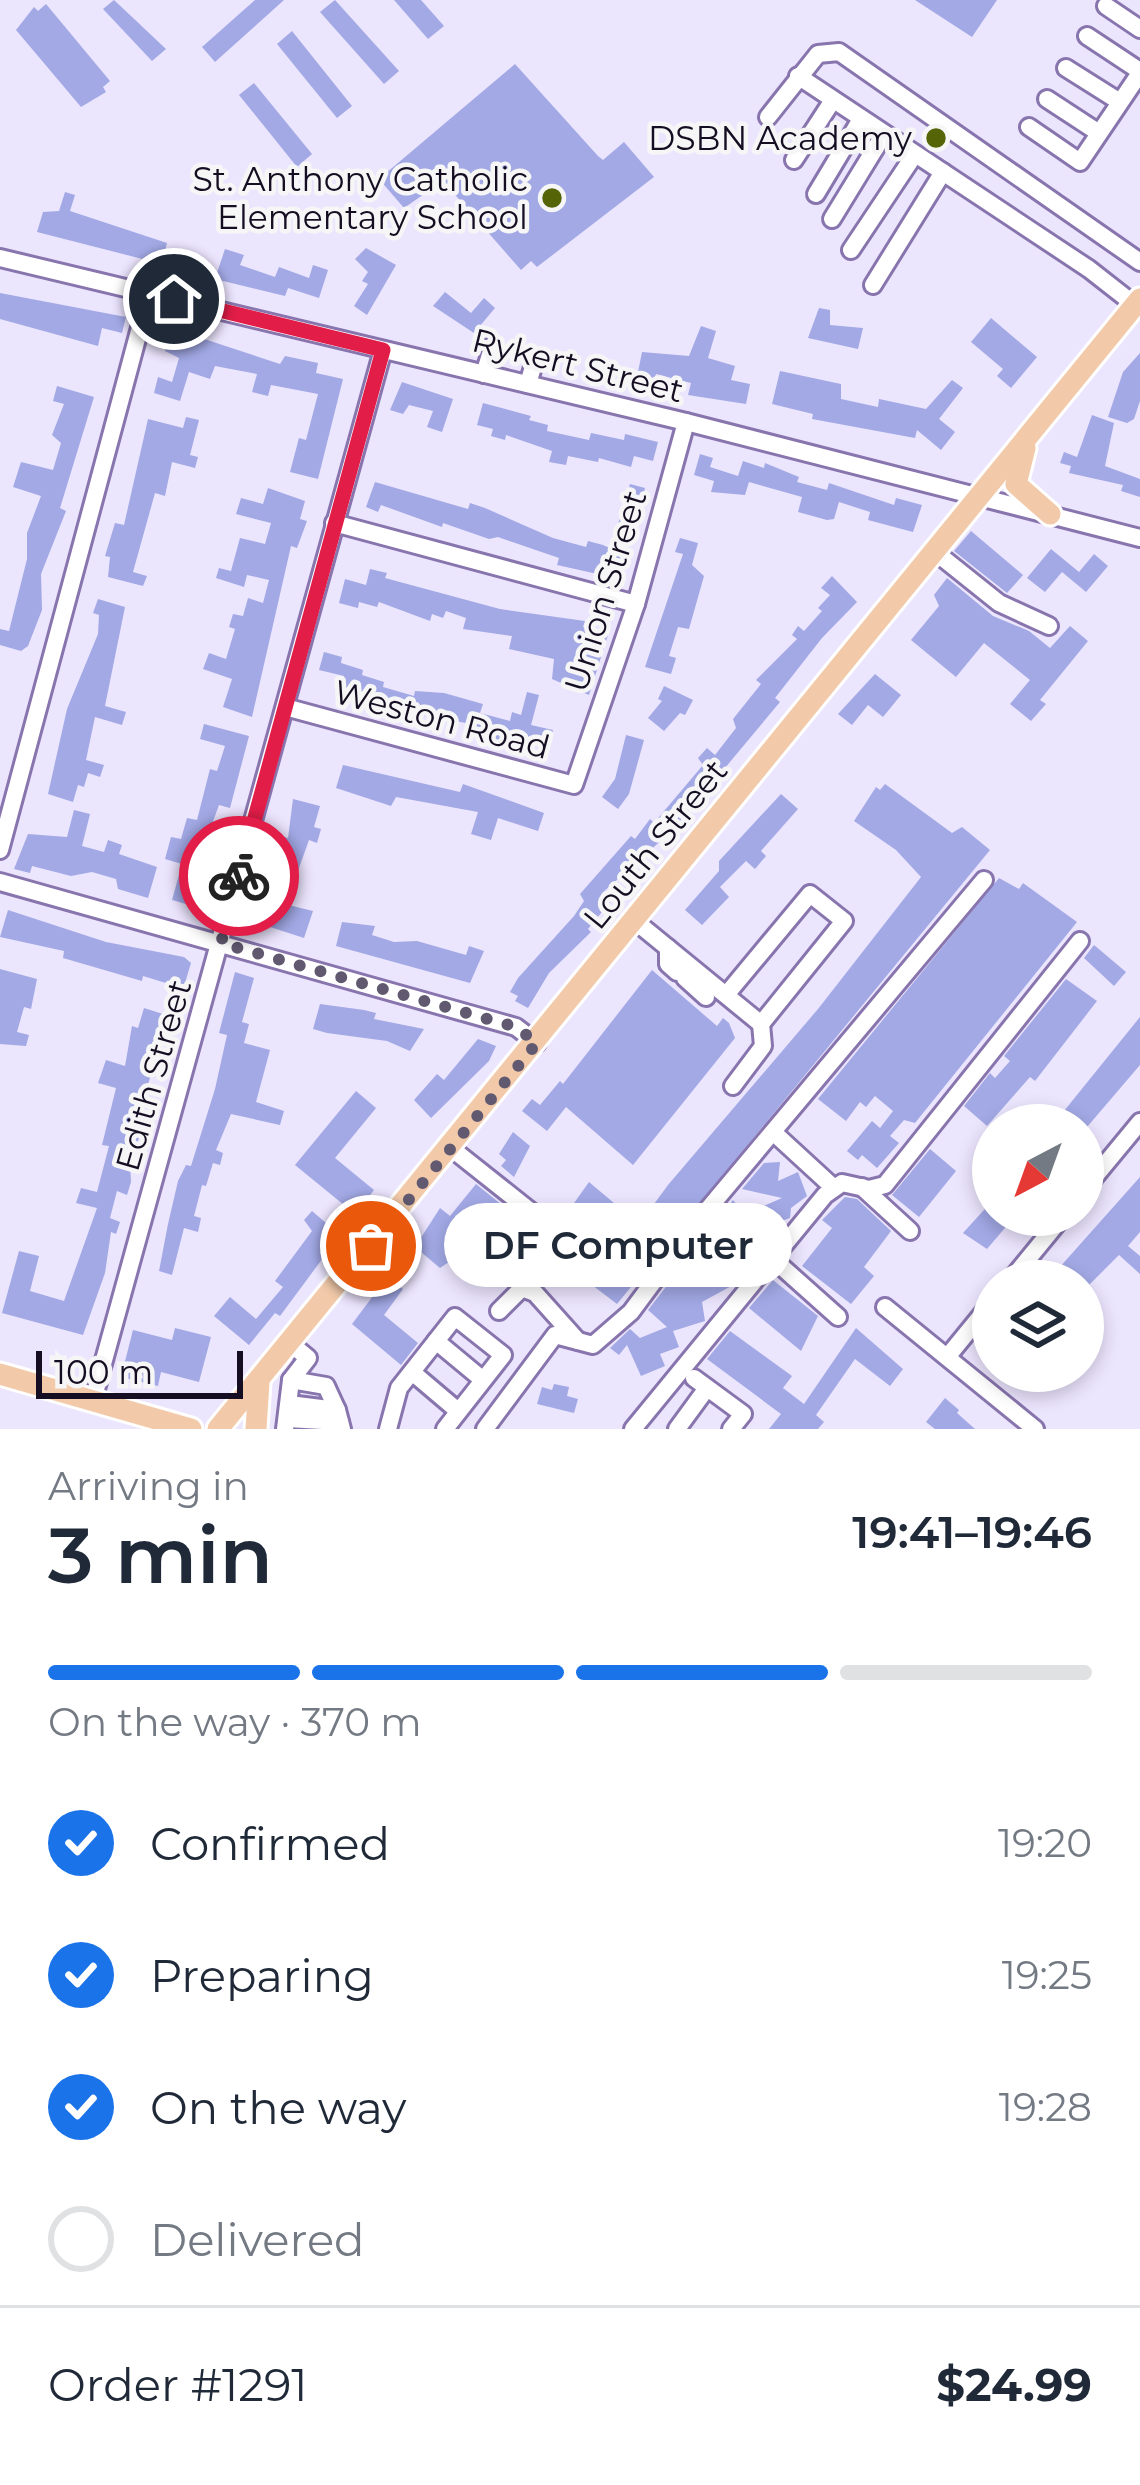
<!DOCTYPE html>
<meta charset="utf-8">
<style>
body{margin:0;font-family:Montserrat,sans-serif;background:#f6f6f7;color:#1f2937;height:100vh;display:flex;flex-direction:column;font-size:45px;white-space:nowrap}
*{box-sizing:border-box;margin:0}
p{font-size:39px;color:#747a83}
.icon{flex:none;width:66px;height:66px;fill:none;stroke:currentColor;stroke-width:2;stroke-linecap:round;stroke-linejoin:round}
.map{position:relative;height:1429px;overflow:hidden}
.sheet{display:flex;flex-direction:column;background:#fff;flex:1}
.sheet>*{flex:none}
.needle{width:78px;rotate:221deg}
.tools{position:absolute;left:972px;top:1104px;display:grid;gap:24px}
.tools a{display:grid;place-items:center;width:132px;height:132px;border-radius:50%;background:#fff;box-shadow:0 6px 18px #0003;font-size:60px}
.scale{position:absolute;left:36px;bottom:30px;width:207px;box-sizing:border-box;padding-left:12px;border:6px solid #150d22;border-top:0;font-size:33px;line-height:42px;white-space:nowrap;color:#150d22;-webkit-text-stroke:9px #f6f6f6;paint-order:stroke}
.pin{position:absolute;display:grid;place-items:center;width:102px;height:102px;color:#fff;margin:-51px;border:6px solid #fff;border-radius:50%;box-shadow:0 3px 12px #0007}
.courier{position:absolute;display:grid;place-items:center;width:120px;height:120px;margin:-60px;border:9px solid #e11d48;border-radius:50%;background:#fff;color:#222;box-shadow:0 3px 15px #0007}
.bubble{position:absolute;height:84px;border-radius:42px;background:#fff;box-shadow:0 6px 18px #0003;font-size:39px;font-weight:600;line-height:84px;text-align:center}
.headline em{font-style:normal;font-weight:600}
.headline div{display:flex;flex-direction:column-reverse}
.headline{display:flex;align-items:center;justify-content:space-between;height:204px;padding:0 48px}
h1{font-size:78px;font-weight:600;line-height:90px}
.bar{display:grid;grid-template-columns:repeat(4,1fr);gap:18px 12px;align-content:center;height:144px;padding:0 48px}
.bar i{height:15px;border-radius:9px;background:#e0e1e3}
.bar .current{background:#1a73e8}
.bar p{grid-column:span 4}
.line{display:flex;align-items:center;gap:30px;padding:0 48px;border-top:3px solid #e0e1e3}
.line div{flex:1}
ol{padding:0 48px;list-style:none}
li{display:flex;align-items:center;gap:36px;height:132px}
li p{margin-inline-start:auto}
li .icon{padding:12px;border-radius:50%;background:#1a73e8;color:#fff;stroke-width:4}
li:last-child{color:#747a83}
li i{width:66px;height:66px;border:6px solid #e0e1e3;border-radius:50%}
.map>svg:first-child{display:block}
.building{fill:#a2a9e5}
.lines{fill:none;stroke-linecap:round;stroke-linejoin:round}
.minor-casing{stroke:#8875ae;stroke-width:22}
.major-casing{stroke:#fff;stroke-width:27}
.minor{stroke:#fff;stroke-width:16}
.major{stroke:#f2caaa;stroke-width:21}
.done{stroke:#60596f;stroke-width:12;stroke-dasharray:0 21.6}
.route{stroke:#e11d48;stroke-width:15}
.poi-dot{fill:#566408;stroke:#f6f6f6;stroke-width:4.5}
.labels{text-anchor:middle;dominant-baseline:central;stroke-width:9;stroke-linejoin:round;paint-order:stroke}
.poi-label{font-size:33px;fill:#150d22;stroke:#f6f6f6;text-anchor:end}
.street-label{font-size:33px;fill:#150d22;stroke:#f6f6f6}
</style>
<div class="map">
<svg width="1140" height="1429" viewBox="0 0 1140 1429">
<rect width="100%" height="100%" fill="#ece5fe"/>
<g class="building">
<path d="M114 0 166 49 152 61 103 9Z"/>
<path d="M255 0H284L215 62 202 47Z"/>
<path d="M335 0 399 71 384 84 320 12Z"/>
<path d="M394 0H421L444 26 428 39Z"/>
<path d="M915 0H997L972 37Z"/>
<path d="M46 4 110 81 103 87 106 92 81 107 16 30 34 7 38 11Z"/>
<path d="M292 31 352 106 337 118 277 44Z"/>
<path d="M515 64 598 156 603 160 624 142 654 177 537 267 531 261 521 270 443 181 404 208 379 179Z"/>
<path d="M254 83 312 154 297 167 239 95Z"/>
<path d="M65 192 75 195 70 211 167 243 162 264 37 232 43 212 59 211Z"/>
<path d="M366 248 396 265 367 315 354 306 368 284 362 281 368 272 355 259Z"/>
<path d="M225 249 244 255 240 265 275 277 279 267 309 278 313 265 328 270 319 298 288 288 285 296 215 279Z"/>
<path d="M445 292 471 313 484 298 495 308 474 333 433 306Z"/>
<path d="M0 293 126 317 122 333 102 328 98 346 0 319Z"/>
<path d="M819 308 830 310V325L863 328 858 349 808 338Z"/>
<path d="M991 318 1037 357 1011 388 997 376 1003 369 971 342Z"/>
<path d="M701 326 716 331 708 358 735 366 731 380 750 384 746 404 688 395 691 383 656 374 648 395 634 392 642 352 689 356Z"/>
<path d="M189 334 280 364 285 356 318 363 316 373 343 379 318 479 290 472 299 438 306 440 318 394 271 385 268 396 252 392 257 374 215 366 210 379 189 372 180 401 154 393 158 377 172 382 179 358 165 351 166 344 186 346Z"/>
<path d="M1140 353V401L1134 419 1127 423 1108 417 1123 372Z"/>
<path d="M780 371 841 384V399L878 407 879 399 926 409 952 380 963 388 939 419 955 432 941 450 917 430 915 438 812 419 813 414 772 404Z"/>
<path d="M402 382 453 399 442 432 427 427 433 411 409 405 403 414 390 410Z"/>
<path d="M57 386 94 397 60 508 66 511 41 574 42 610 28 646 21 651 0 645V629L9 631 27 559V533L41 496 13 487 21 462 53 470 61 443 52 435 64 404 53 401Z"/>
<path d="M483 403 531 416 529 420 548 425 547 431 589 440 591 433 624 440 625 434 658 442 653 461 634 456 631 467 599 458 598 462 568 456 566 465 549 462 552 451 506 435 505 440 491 436 493 429 477 425Z"/>
<path d="M1092 415 1114 423 1105 466 1140 479V497L1121 491 1123 485 1069 473 1071 466 1060 463 1064 452 1077 457Z"/>
<path d="M186 417 199 420 190 455 198 457 195 468 172 462 165 496 155 493 133 572 147 576 143 586 108 577 110 557 105 556 115 523 124 525 148 419 183 428Z"/>
<path d="M700 454 713 458 710 467 738 476 743 461 764 468 765 463 799 477 797 482 827 490 829 483 894 505 896 498 922 505 913 532 868 520 870 512 839 502 834 519 827 520 798 512 802 497 749 482 745 495 711 492 714 481 694 475Z"/>
<path d="M375 482 468 509 470 503 485 508 553 538 586 547 588 541 603 545 627 556 620 579 557 565 559 558 498 537 489 539 443 523 442 527 381 505 378 512 366 507Z"/>
<path d="M630 484 645 488 633 533 617 528Z"/>
<path d="M268 488 305 501 300 519 307 521 297 548 291 546 252 717 223 707 232 679 203 669 209 653 226 659 235 629 229 627 233 614 243 616 248 598 263 603 269 580 247 575 244 587 216 578 219 568 231 571 240 538 265 544 271 523 236 514 241 498 263 504Z"/>
<path d="M971 531 1023 575 1007 593 954 551Z"/>
<path d="M680 538 698 543 692 565 704 576 689 629 678 627 669 656 676 658 671 674 645 667 683 554 675 552Z"/>
<path d="M1051 549 1079 572 1094 554 1108 566 1086 592 1062 572 1045 592 1027 578Z"/>
<path d="M370 569 387 573 385 578 500 609 585 621 583 627 608 635 589 695 552 679 554 659 509 649 512 636 463 629 466 618 446 611 443 618 432 614 430 621 379 602 377 607 359 602 358 608 339 603 345 579 366 585Z"/>
<path d="M832 576 857 602 822 638 775 698 780 702 674 829 601 894 610 902 588 929 591 932 549 973 528 1008 515 1001 518 996 510 992 518 978 574 916 584 901 580 894 631 836 635 839 650 819 654 823 703 765 698 758 707 748 715 755 736 728 733 719 761 684 756 680 797 639 792 635 798 626 804 631 822 611 818 608 830 595 821 588Z"/>
<path d="M947 578 993 616 1029 631 1050 648 1070 626 1088 641 1040 700 1046 704 1031 721 1010 704 1030 680 984 643 956 677 911 640 939 606 934 595Z"/>
<path d="M98 599 125 607 105 706 126 712 122 725 95 717 86 760 104 765 100 777 88 773 84 787 78 785 73 802 48 794 67 709 98 634 99 615 93 613Z"/>
<path d="M324 652 342 657 341 663 363 670 362 675 384 682 383 687 414 696 415 691 444 693 483 704 480 713 510 721 512 712 521 715 527 692 539 695 531 725 553 730 549 746 521 739 519 746 499 743 466 723 362 705 364 699 340 689 344 676 319 670Z"/>
<path d="M875 674 901 695 883 717 868 705 852 725 838 714Z"/>
<path d="M664 686 693 700 685 715 680 713 664 731 648 718 662 701 658 699Z"/>
<path d="M204 724 249 736 230 808 219 805 197 865 218 870 210 904 187 898 186 904 172 900 182 864 165 859 171 837 181 839 187 818 197 820 210 769 217 771 225 746 200 739Z"/>
<path d="M626 735 644 740 629 794 618 809 602 797 615 779Z"/>
<path d="M343 765 460 792 463 784 544 813 538 831 498 818 491 840 471 834 478 812 396 797 391 806 336 788Z"/>
<path d="M885 784 952 833 962 827 990 850 617 1304 588 1282 610 1254 615 1257 668 1185 818 1009 921 877 896 850 854 821 876 787 880 790Z"/>
<path d="M781 794 798 809 761 851 766 856 755 869 746 861 720 887 729 897 702 925 685 910 719 871V861Z"/>
<path d="M293 799 320 806 314 827 321 829 317 843 309 840 295 879 272 872 271 864 279 836 288 838Z"/>
<path d="M74 810 90 814 82 846 104 852 108 840 122 845 119 854 157 867 148 898 118 889 116 879 92 872 71 876 32 866 30 873 14 869 28 834 67 837Z"/>
<path d="M999 878 1019 889 1023 883 1077 922 915 1123 904 1120 890 1136 899 1143 877 1168 862 1155 858 1160 847 1151 872 1121 880 1128 893 1111 875 1096 866 1107 860 1102 846 1121 818 1099Z"/>
<path d="M256 897 313 911 304 938 249 920Z"/>
<path d="M8 910 106 942 184 957 191 963 185 983 179 987 143 976 142 981 63 958 64 951 0 937Z"/>
<path d="M342 922 375 926 372 935 394 942 417 941 466 955 469 946 484 951 470 983 336 946Z"/>
<path d="M1094 945 1126 972 1114 986 1084 958Z"/>
<path d="M0 969 37 979 31 1009 24 1007 17 1032 29 1035 26 1046 0 1044Z"/>
<path d="M652 970 717 1026 723 1018 729 1023 735 1038 633 1165 566 1107 547 1131 522 1111 532 1099 540 1105 560 1081 563 1084Z"/>
<path d="M235 972 254 978 242 1022 249 1024 244 1043 270 1050 256 1102 284 1111 280 1125 231 1114 216 1150 223 1153 220 1165 213 1163 206 1186 202 1185 194 1216 201 1218 198 1232 184 1228 172 1275 159 1271 168 1224 178 1181 186 1165 191 1166 215 1089 227 1035 219 1033Z"/>
<path d="M1066 979 1097 1001 1035 1081 1030 1077 987 1126 964 1106 990 1073 995 1078 1010 1061 1004 1056Z"/>
<path d="M320 1004 364 1010 376 1013 374 1019 424 1029 410 1051 387 1041 327 1033 313 1029Z"/>
<path d="M144 1008 166 1015 163 1035 135 1127 142 1129 130 1164 131 1182 127 1195 117 1191 110 1218 120 1222 116 1234 111 1232 105 1273 83 1335 2 1313 19 1251 39 1256 30 1291 64 1301 97 1208 76 1203 81 1188 97 1192 109 1146 102 1145 116 1088 98 1083 106 1060 125 1066 132 1026 138 1028Z"/>
<path d="M1140 1017V1065L1087 1127 1080 1125 1064 1111Z"/>
<path d="M478 1039 496 1046 489 1061 431 1118 414 1100 437 1074 444 1080Z"/>
<path d="M356 1091 376 1108 335 1158 374 1190 355 1214 295 1165Z"/>
<path d="M513 1132 530 1146 514 1177 501 1166 506 1160 499 1154Z"/>
<path d="M930 1149 956 1171 919 1217 892 1195Z"/>
<path d="M780 1162 778 1181 798 1172 807 1196 791 1208 790 1218 776 1223 777 1234 761 1240 763 1250 748 1256 750 1266 729 1267 735 1284 702 1302 705 1321 673 1331 679 1347 660 1354 665 1366 641 1376 627 1345 619 1355 610 1348 630 1329 640 1338 667 1327 648 1310 733 1200 745 1214 782 1198 742 1189 764 1163Z"/>
<path d="M1140 1177V1232L1128 1246 1140 1256V1274L1119 1255 1083 1291V1281H1061L1065 1276 1059 1268Z"/>
<path d="M589 1182 614 1203 588 1241 562 1220Z"/>
<path d="M476 1184 502 1205 499 1209 492 1203 456 1245 464 1252 440 1268 415 1247 440 1208 450 1216Z"/>
<path d="M845 1197 857 1199 891 1231 864 1267 874 1276 851 1304 802 1266 832 1228 822 1220Z"/>
<path d="M993 1200V1215H1016L987 1249 963 1233Z"/>
<path d="M312 1211 340 1235 280 1316 275 1313 249 1345 214 1316 230 1297 256 1319 283 1287 275 1281 312 1231 304 1220Z"/>
<path d="M773 1280 818 1316 801 1351 749 1308Z"/>
<path d="M394 1283 403 1289 384 1315 418 1343 401 1365 352 1324 382 1284 389 1290Z"/>
<path d="M175 1328 211 1337 199 1382 161 1372 158 1386 121 1377 133 1330 172 1340Z"/>
<path d="M856 1328 903 1369 890 1386 855 1359 816 1415 824 1422 818 1429H769L781 1414 707 1359 730 1331 792 1376 783 1388 804 1404Z"/>
<path d="M554 1384 569 1387 567 1396 578 1399 574 1413 537 1404 542 1387 552 1390Z"/>
<path d="M945 1398 959 1410 957 1413 975 1429H935L926 1422Z"/>
</g>
<g class="lines">
<defs>
<g id="minor">
<path d="M1106 6 1140 29"/>
<path d="M1087 36 1140 71"/>
<path d="M1066 68 1120 102"/>
<path d="M798 76 1089 269 1135 305"/>
<path d="M1047 99 1099 133"/>
<path d="M768 117 818 54 839 52 1140 262"/>
<path d="M1029 127 1080 162 1140 73"/>
<path d="M794 160 833 100"/>
<path d="M816 194 861 119"/>
<path d="M832 219 884 134"/>
<path d="M851 250 915 154"/>
<path d="M0 258 686 422 1140 538"/>
<path d="M873 285 943 172"/>
<path d="M484 374 493 345"/>
<path d="M528 384 535 360"/>
<path d="M334 523 636 604"/>
<path d="M934 551 999 603 1049 626"/>
<path d="M285 707 574 785 636 604 686 422"/>
<path d="M0 850 149 294"/>
<path d="M0 882 516 1027 537 1043"/>
<path d="M635 921 761 1024 844 921 810 894 726 995"/>
<path d="M668 948V964L677 972"/>
<path d="M685 978 706 997"/>
<path d="M733 1086 763 1046 761 1024"/>
<path d="M773 1132 834 1188"/>
<path d="M451 1148 563 1237"/>
<path d="M862 1187 910 1231"/>
<path d="M1083 1191 1140 1122"/>
<path d="M773 1259 838 1317"/>
<path d="M1010 1281 1064 1215"/>
<path d="M885 1307 1035 1429"/>
<path d="M499 1311 522 1288 535 1293 578 1341"/>
<path d="M436 1341 483 1380"/>
<path d="M948 1356 993 1301"/>
<path d="M412 1372 458 1411"/>
<path d="M694 1378 743 1414 731 1429"/>
<path d="M291 1380 326 1386 337 1410"/>
<path d="M93 1400 383 350"/>
<path d="M289 1404 337 1410 342 1429"/>
<path d="M288 1419 340 1422"/>
<path d="M285 1429 291 1380 308 1358 291 1344"/>
<path d="M388 1429 399 1388 455 1317 503 1355 445 1429"/>
<path d="M485 1429 555 1335 593 1345 631 1312 703 1215 984 880"/>
<path d="M633 1429 825 1195 842 1183 869 1189 885 1185 1080 941"/>
<path d="M677 1429 707 1388"/>
</g>
<g id="major">
<path d="M1025 448 1016 484 1050 514"/>
<path d="M0 1374 191 1429"/>
<path d="M218 1429 1140 299"/>
<path d="M256 1429 259 1382"/>
</g>
</defs>
<use href="#minor" class="minor-casing"/>
<use href="#major" class="major-casing"/>
<use href="#minor" class="minor"/>
<use href="#major" class="major"/>
</g>
<g class="lines">
<path class="done" d="M239 876 221 943 516 1027 537 1043 371 1246"/>
<path class="route" d="M174 299 383 350 239 876"/>
</g>
<g class="poi-dot">
<circle cx="936" cy="138" r="12"/>
<circle cx="552" cy="198" r="12"/>
</g>
<g class="labels">
<g class="poi-label">
<text x="912" y="138">DSBN Academy</text>
<text x="528" y="179">St. Anthony Catholic<tspan x="528" dy="38">Elementary School</tspan></text>
</g>
<g class="street-label">
<text transform="translate(578 365) rotate(14)">Rykert Street</text>
<text transform="translate(605 591) rotate(-73)">Union Street</text>
<text transform="translate(442 719) rotate(15)">Weston Road</text>
<text transform="translate(655 844) rotate(-51)">Louth Street</text>
<text transform="translate(153 1075) rotate(-74)">Edith Street</text>
</g>
</g>
</svg>
<div class="tools">
<a><svg class="needle" viewBox="-14 -14 28 28"><path d="M0-13l5 13h-10z" fill="#e53935"/><path d="M0 13l5-13h-10z" fill="#747a83"/></svg></a>
<a><svg class="icon" aria-label="layers" viewBox="0 0 24 24"><path d="M12 4l9 5-9 5-9-5zM3 14l9 5 9-5"/></svg></a>
</div>
<div class="scale">100 m</div>
<div class="pin" style="left:371px;top:1246px;background:#ea580c"><svg class="icon" aria-label="bag" viewBox="0 0 24 24"><path d="M5 8h14l-1 12H6zM9 8a3 3 0 0 1 6 0"/></svg></div>
<div class="pin" style="left:174px;top:299px;background:#1f2937"><svg class="icon" aria-label="home" viewBox="0 0 24 24"><path d="M3 11l9-7 9 7M6 9v11h12V9"/></svg></div>
<div class="courier" style="left:239px;top:876px"><svg class="icon" aria-label="bike" viewBox="0 0 24 24"><circle cx="6" cy="16" r="4"/><circle cx="18" cy="16" r="4"/><path d="M6 16l4-8h5l3 8M10 8l3 8H6M13 5h3"/></svg></div>
<div class="bubble" style="left:444px;top:1203px;width:348px">DF Computer</div>
</div>
<section class="sheet">
<div class="headline"><div><h1>3 min</h1><p>Arriving in</p></div><em>19:41–19:46</em></div>
<div class="bar"><i class="current"></i><i class="current"></i><i class="current"></i><i></i><p>On the way · 370 m</p></div>
<ol>
<li><svg class="icon" aria-label="check" viewBox="0 0 24 24"><path d="M5 12l5 5 9-10"/></svg>Confirmed<p>19:20</p></li>
<li><svg class="icon" aria-label="check" viewBox="0 0 24 24"><path d="M5 12l5 5 9-10"/></svg>Preparing<p>19:25</p></li>
<li><svg class="icon" aria-label="check" viewBox="0 0 24 24"><path d="M5 12l5 5 9-10"/></svg>On the way<p>19:28</p></li>
<li><i></i>Delivered</li>
</ol>
<div class="line" style="height:156px"><div>Order #1291</div><b>$24.99</b></div>
</section>
